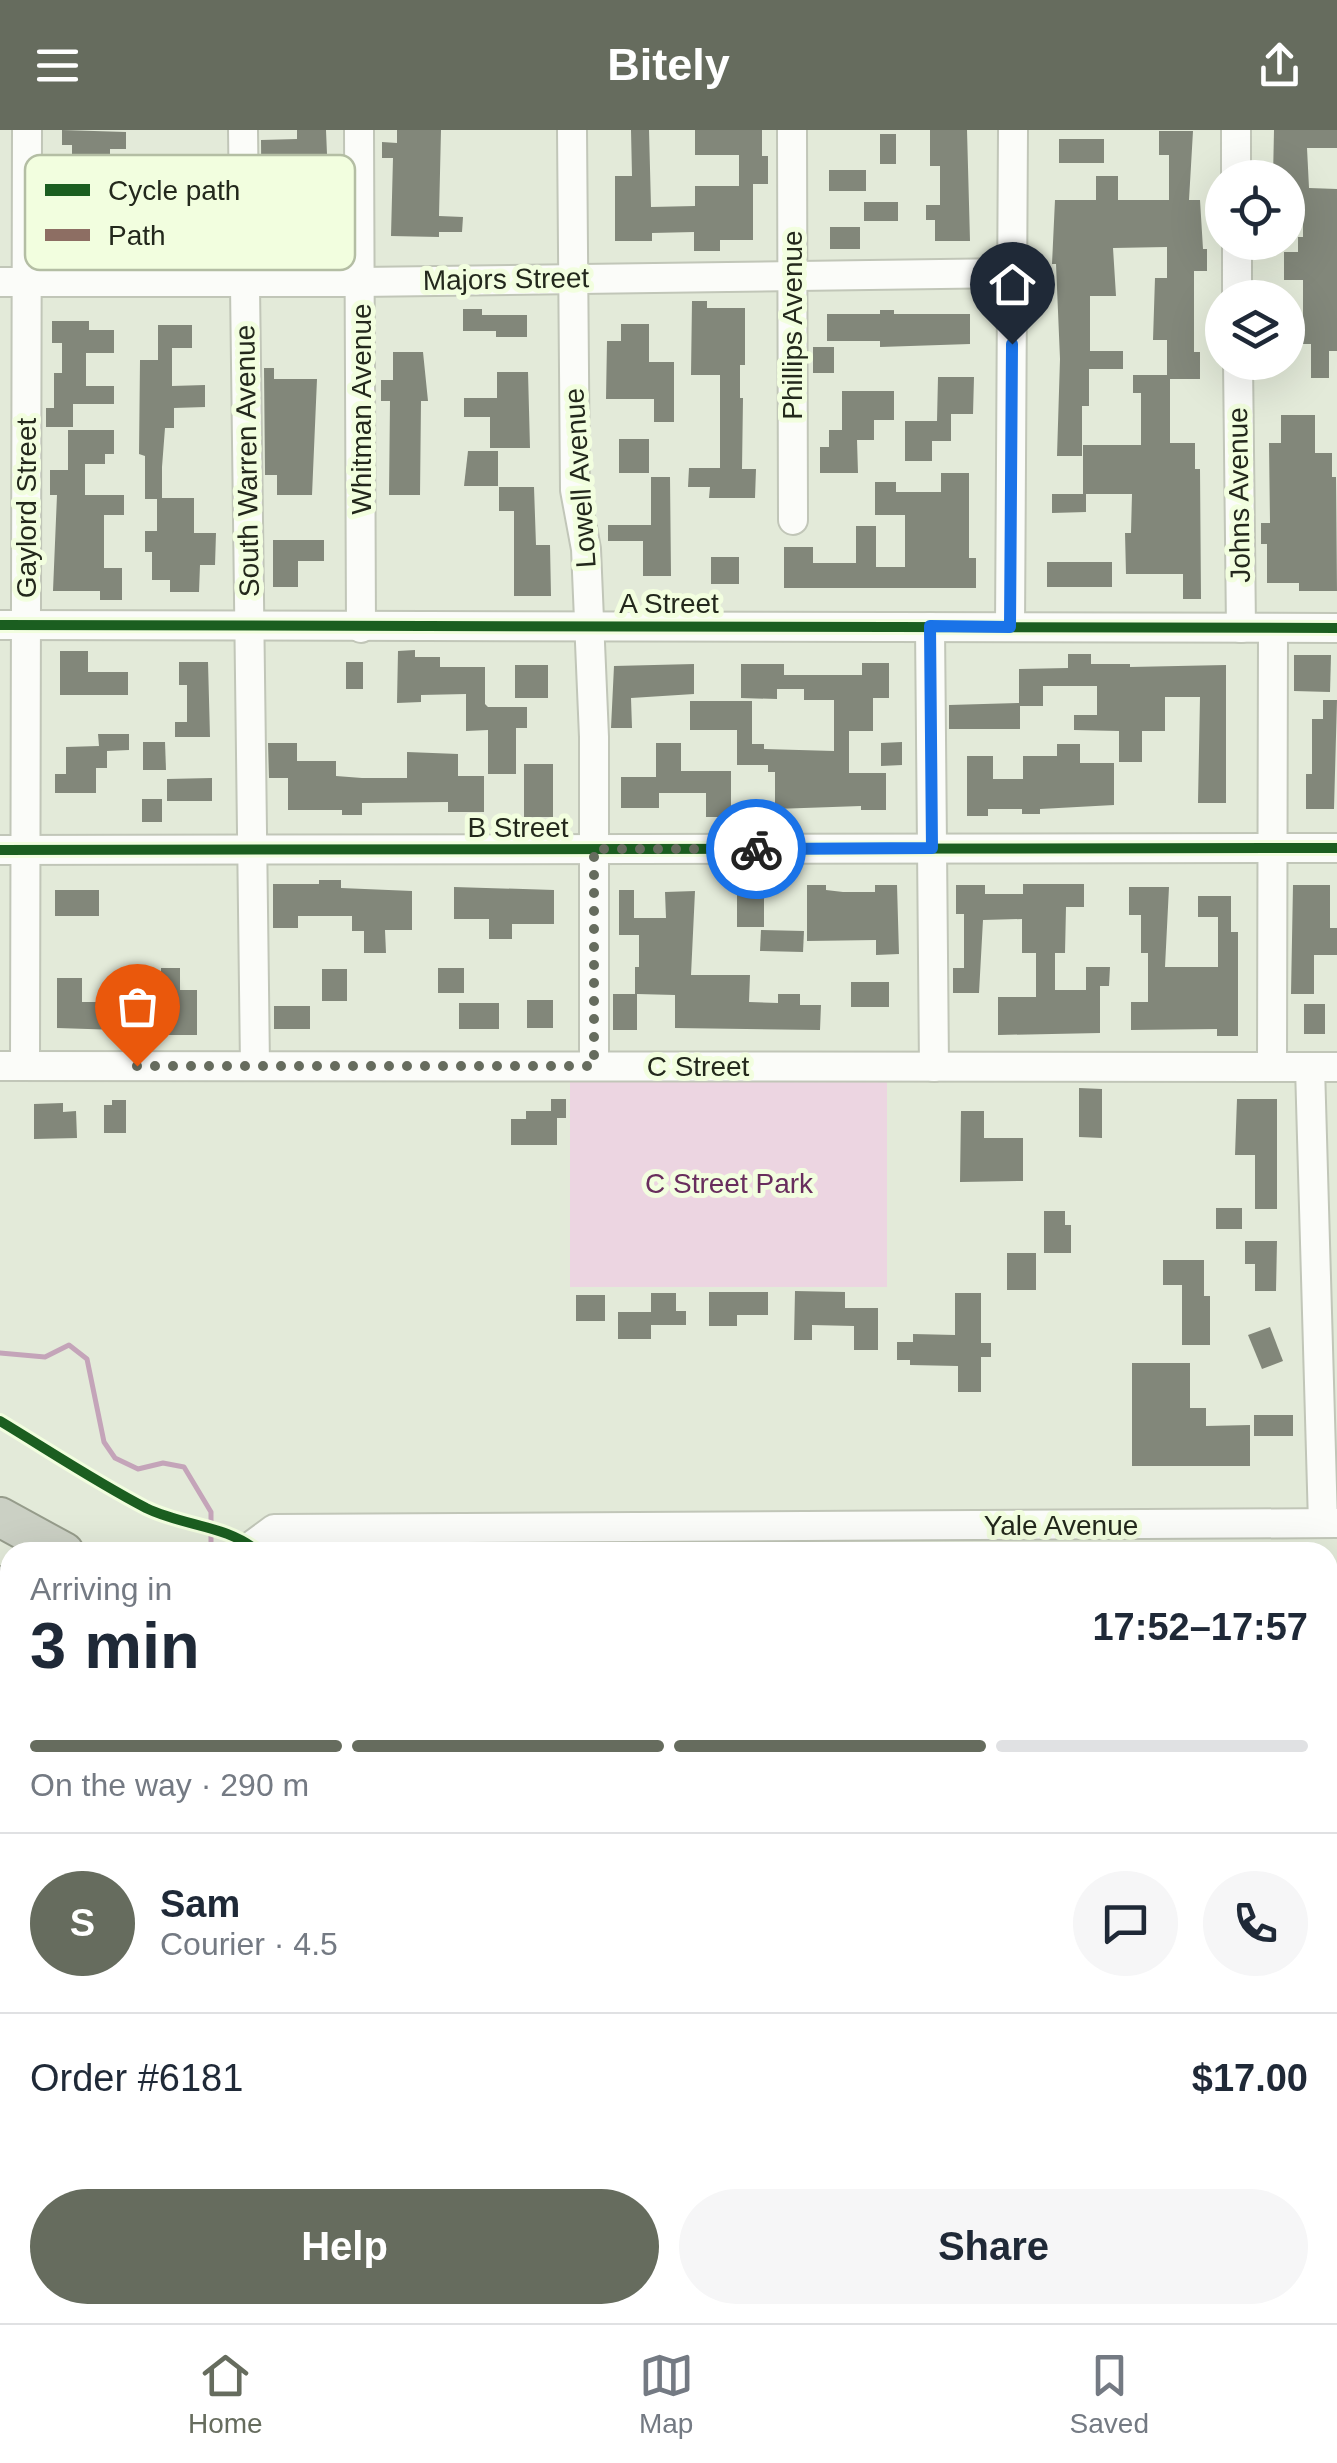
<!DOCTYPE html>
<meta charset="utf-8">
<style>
body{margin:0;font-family:Arial,sans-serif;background:#f6f6f7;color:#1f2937;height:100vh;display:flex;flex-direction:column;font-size:38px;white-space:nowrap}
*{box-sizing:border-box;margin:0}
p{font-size:32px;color:#747a83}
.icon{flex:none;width:55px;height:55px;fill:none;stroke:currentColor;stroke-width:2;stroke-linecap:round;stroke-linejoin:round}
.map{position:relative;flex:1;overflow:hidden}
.panel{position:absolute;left:0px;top:1412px;width:1338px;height:782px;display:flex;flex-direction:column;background:#fff;border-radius:30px 30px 0 0;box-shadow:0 10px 40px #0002}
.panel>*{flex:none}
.tools{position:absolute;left:1205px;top:30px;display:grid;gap:20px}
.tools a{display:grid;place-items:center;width:100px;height:100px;border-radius:50%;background:#fff;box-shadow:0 10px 40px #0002;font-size:50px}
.pin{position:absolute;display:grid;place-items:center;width:85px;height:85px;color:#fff;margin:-102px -42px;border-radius:50% 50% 50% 0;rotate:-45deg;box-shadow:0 0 10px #0007}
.pin .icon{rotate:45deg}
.courier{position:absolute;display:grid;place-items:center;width:100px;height:100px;margin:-50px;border:8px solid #1a73e8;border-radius:50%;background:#fff;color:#222;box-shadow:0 2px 12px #0007}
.summary em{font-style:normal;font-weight:600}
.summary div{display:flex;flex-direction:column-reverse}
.summary{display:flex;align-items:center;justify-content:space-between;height:170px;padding:0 30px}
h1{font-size:65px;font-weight:600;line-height:75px}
.bar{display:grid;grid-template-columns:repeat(4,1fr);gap:15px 10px;align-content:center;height:120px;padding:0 30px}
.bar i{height:12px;border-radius:8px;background:#e0e1e3}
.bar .on{background:#666c5e}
.bar p{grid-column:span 4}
.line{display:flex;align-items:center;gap:25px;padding:0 30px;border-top:2px solid #e0e1e3}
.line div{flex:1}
.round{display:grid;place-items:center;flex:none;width:105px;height:105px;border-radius:52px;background:#f6f6f7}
.button{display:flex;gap:20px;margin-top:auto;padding:20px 30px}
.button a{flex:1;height:115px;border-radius:60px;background:#666c5e;color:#fff;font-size:40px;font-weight:600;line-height:115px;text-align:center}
.button a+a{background:#f6f6f7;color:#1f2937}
header{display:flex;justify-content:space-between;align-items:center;height:130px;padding:0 30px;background:#666c5e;color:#fff;font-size:45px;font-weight:600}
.tabs{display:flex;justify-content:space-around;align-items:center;height:140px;border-top:2px solid #e0e1e3;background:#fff;font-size:28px;color:#747a83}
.tabs a{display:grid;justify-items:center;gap:5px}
.tabs .on{color:#666c5e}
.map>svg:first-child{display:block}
.green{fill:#ecd5e1}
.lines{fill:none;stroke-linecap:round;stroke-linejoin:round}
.stream{stroke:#c4a4b9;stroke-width:5}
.building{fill:#82877a}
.minor-casing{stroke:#c1c6b8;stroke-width:32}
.highway-casing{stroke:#969c8b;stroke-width:42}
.minor{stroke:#fbfcf9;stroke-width:28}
.highway{stroke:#cbd0c4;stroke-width:38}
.quiet{stroke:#8d6e63;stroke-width:8;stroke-dasharray:15 8;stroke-linecap:butt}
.cycleway-casing{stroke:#f2fedf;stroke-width:16}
.cycleway{stroke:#1b5e20;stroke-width:10}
.done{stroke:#666c5e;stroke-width:10;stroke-dasharray:0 18}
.route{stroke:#1a73e8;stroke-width:12}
.labels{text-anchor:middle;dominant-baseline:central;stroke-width:10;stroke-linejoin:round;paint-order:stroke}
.street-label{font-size:28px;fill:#23281c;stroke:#f2fedf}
.park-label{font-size:28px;fill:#682d5d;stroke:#f2fedf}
.key{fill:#f2fedf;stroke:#b4bea4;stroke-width:2.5}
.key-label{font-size:28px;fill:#23281c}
</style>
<header><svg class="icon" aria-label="menu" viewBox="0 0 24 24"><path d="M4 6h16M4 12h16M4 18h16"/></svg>Bitely<svg class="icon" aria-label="share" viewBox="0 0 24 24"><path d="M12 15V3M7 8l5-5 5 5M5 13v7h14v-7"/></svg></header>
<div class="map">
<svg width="1337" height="2193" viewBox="0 0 1337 2193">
<rect width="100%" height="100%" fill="#e3ead9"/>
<rect class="green" x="570" y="948" width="317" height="209"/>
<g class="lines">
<g class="stream">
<path d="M0 1223 45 1227 69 1215 87 1229 104 1312 115 1328 138 1339 163 1333 184 1337 211 1382V1422"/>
<path d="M1328 1802 1337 1807"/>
</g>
</g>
<g class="building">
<path d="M62 0 126 2V19H110V63H135V90H217V116L62 115 60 55H72V15H62Z"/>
<path d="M297 0H326L331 121H262L261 10 297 9Z"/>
<path d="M397 0H441L439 86 463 87 462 102H439V107L391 106 393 28H382V12L397 13Z"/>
<path d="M631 0H649L651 77 695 76V56H739V25H695V0H762V26H768V54H753V110H720V121H694V102L652 103V111H615V46H632Z"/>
<path d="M930 0H967L970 111H935V90H926V75H940V36H930Z"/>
<path d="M1274 0H1337V18H1307L1309 58 1337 59V221H1329V248H1311V214H1288V190H1303V150H1284V122H1298V107H1303V80H1288V48H1273Z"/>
<path d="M1159 1H1193L1189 70H1200L1203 119H1207V141H1194V222H1200V249H1170V313H1195V339H1200L1201 469H1183V444H1126L1125 403H1131L1132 364H1086V382L1052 383V364H1083V315H1141V263H1133V245H1167V210H1153L1155 148H1167V117L1113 118 1116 166H1090V221H1123V239H1089V276H1082V326H1057L1060 229 1056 134H1052L1055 70H1096V46H1118V70H1169V25H1159Z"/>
<rect x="880" y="4" width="16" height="30"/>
<rect x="1059" y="9" width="45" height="24"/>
<rect x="829" y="40" width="37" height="21"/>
<rect x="864" y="72" width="34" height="19"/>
<rect x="830" y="97" width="30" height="22"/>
<path d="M692 171H707V178H745V235H740V268H743L742 339H756L755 368H709L710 357H688L689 338H720V245H691Z"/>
<path d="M463 179H482V185H527V207H496V201H463Z"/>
<path d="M880 180H894V184H970V214L880 217V211H827V184H880Z"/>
<path d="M52 191H89V200H114V223H86V256H114V274H73V297H46V278H54V243H62V213H52Z"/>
<path d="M621 194H649V232H674V292H654V269H606L607 211H621Z"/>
<path d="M158 195H192V218H172V256L205 255V277L174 278V298H165L162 337V368H194V403H216L215 435H200L199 462H170V450H152V422H145V401H157V369H145V326L139 324 140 230H158Z"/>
<rect x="813" y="217" width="21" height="26"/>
<path d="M393 222H423L428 271H421L420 365H389L390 271H381V250H393Z"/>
<path d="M264 238H274V249H317L312 365H277V345H265Z"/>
<path d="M497 242H528L530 318H490V287H464V268H497Z"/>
<path d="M938 247H974L973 284H951V311H932V331H905V291H937Z"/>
<path d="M842 261H894V290H874V310H857L858 343H820V317H829V300H842Z"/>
<path d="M1281 285H1315V323H1332V347H1336L1337 461H1299V453H1267V414H1261V393H1270L1269 313H1281Z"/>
<path d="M68 300H114V324H105V334H85V365H124V385H104V438H122V470H100V461H53L57 365H50V340H68Z"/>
<rect x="619" y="309" width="30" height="34"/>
<path d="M468 321H498V356H464Z"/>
<path d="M941 343H969V428H976V458H784V417H813V433H856V396H876V437H905V385H875V352H896V362H941Z"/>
<path d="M651 347H670L671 446H643V411H608V395H651Z"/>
<path d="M499 357H534L536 415H550L551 466H514V381H499Z"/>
<path d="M273 410H324V431H298V457H273Z"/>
<rect x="711" y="427" width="28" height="27"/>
<rect x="1047" y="432" width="65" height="25"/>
<path d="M415 520V527H440V537H485V574L488 577H527V598H516V644H488V600L466 601V564L421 565V572L397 573 398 521Z"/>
<path d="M60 521H88V542H128V565H60Z"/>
<path d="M1068 524H1091V534H1130V537L1226 535V673H1198L1200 567H1165V601H1142V632H1119V601L1074 600V585H1097V556H1043V576H1020V599H949V575L1019 573V539L1068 538Z"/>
<path d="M1294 525H1331L1330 562 1294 561Z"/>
<path d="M179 532H208L210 607H175V592H187V555H179Z"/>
<rect x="346" y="532" width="17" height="27"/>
<path d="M862 533H889V568H873V601H849V643H886V680H861V676L775 679V642H768V635H737V600H690V571H752V614H764V619L834 621V570H804V559H777V569L741 568V534H784V545H862Z"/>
<path d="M694 534V564L631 568 632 598H611L614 536Z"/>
<rect x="515" y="535" width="33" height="33"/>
<path d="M1323 570H1337L1334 679H1306V644H1312V589H1323Z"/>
<path d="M98 604H129V620L107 621V638H96V663H55V644H66V617L99 616Z"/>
<path d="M143 612H165L166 640H143Z"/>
<path d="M902 612V635L881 636V613Z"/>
<path d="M268 613H297V631H336V646L362 648H407V622L458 624V646H484V682H448V672L362 673V685H342V680H288V648H269Z"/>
<path d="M656 613H681V641H731V687H706V663H659V678H621V647H656Z"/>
<path d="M1057 614H1080V633H1114V675L1040 679V684H1022V679H988V686H967V626H993V649H1023V626H1057Z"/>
<rect x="524" y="634" width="29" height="53"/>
<path d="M212 648V671H167V649Z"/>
<rect x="142" y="669" width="20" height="23"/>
<path d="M319 750H341V758L412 761V800H385L386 823H364V801H352V786H298V798H273V754H319Z"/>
<path d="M1023 754H1084V777H1066L1065 823H1055V860H1086V837H1110L1109 856H1100V903L998 905V867H1036V823H1022V789L983 790 979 863H953V838H964V784H956V755H985V764H1023Z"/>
<path d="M807 755H826V760L843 762H875V755H897L899 824 876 825V810L807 811Z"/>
<path d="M1293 755H1330V798H1337V825H1314V864H1291Z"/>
<path d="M454 757 554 760V794H512V809H489V789H454Z"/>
<path d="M1129 757H1169L1165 837H1218V787H1198V766H1231V802H1238V906H1217V899L1131 900V872H1148V823H1141V785H1129Z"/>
<rect x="55" y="760" width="44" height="26"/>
<path d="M619 760H634V788H666L665 762 695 761 691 845H750L749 872 778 873V864H800V875H821L820 900 675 898V865L637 864V900H613V864H635V837H639V805H619Z"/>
<rect x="737" y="762" width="27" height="35"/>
<path d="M761 800 804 801 803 822 760 821Z"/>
<path d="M161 838H180V860H197V905H167V856H161Z"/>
<rect x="438" y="838" width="26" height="25"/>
<rect x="322" y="839" width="25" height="32"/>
<path d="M57 848H82V872H119V900L57 898Z"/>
<rect x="851" y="852" width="38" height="25"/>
<rect x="527" y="870" width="26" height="28"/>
<rect x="459" y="873" width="40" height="26"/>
<rect x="1304" y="874" width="21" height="30"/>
<rect x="274" y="876" width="36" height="23"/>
<path d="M1079 958 1102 959V1008L1079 1007Z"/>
<path d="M551 969H566V988H557V1015H511V989H526V981H551Z"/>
<path d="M1237 969H1277V1079H1255V1025H1235Z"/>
<path d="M112 970H126V1003H104V975H112Z"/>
<path d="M63 973V982L76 981 77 1008 34 1009V974Z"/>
<path d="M961 981H984V1008H1023V1051L960 1052Z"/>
<rect x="1216" y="1078" width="26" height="21"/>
<path d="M1044 1081H1065V1095H1071V1123H1044Z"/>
<path d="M1245 1111H1277L1276 1161H1255V1134H1245Z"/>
<rect x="1007" y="1123" width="29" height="37"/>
<path d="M1163 1130H1204V1166H1210V1215H1182V1155H1163Z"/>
<path d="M795 1161 845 1162V1178H878V1220H854V1196L812 1195V1210H794Z"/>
<path d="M709 1162H768V1185H737V1196H709Z"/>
<path d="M651 1163H676V1181H686V1195H651V1209H618V1182H651Z"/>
<path d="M955 1163H981V1213H991V1227H981V1262H958V1236L910 1235V1230H897V1212H913V1204L955 1205Z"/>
<rect x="576" y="1165" width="29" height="26"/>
<path d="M1270 1197 1283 1231 1262 1239 1248 1205Z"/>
<path d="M1132 1233H1190V1278H1206V1296L1250 1295V1336H1132Z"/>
<rect x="1254" y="1285" width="39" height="21"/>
</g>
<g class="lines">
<defs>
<g id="minor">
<path d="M243 0 255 936"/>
<path d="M359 0 361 498"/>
<path d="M572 0 575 360 586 419 594 607V936"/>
<path d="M792 0 793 390"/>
<path d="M1236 0V48"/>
<path d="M1237 112V168"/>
<path d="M0 152H361L1012 143"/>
<path d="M1238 232 1241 498"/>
<path d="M0 495 1337 498"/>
<path d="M930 497 934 937"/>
<path d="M1010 497 1013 0"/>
<path d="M0 720 1337 718"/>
<path d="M0 936 1337 937"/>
<path d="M25 936 27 0"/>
<path d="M1272 937 1273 498"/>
<path d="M1310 937 1323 1393"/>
<path d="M251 1416 274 1399 1337 1393"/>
<path d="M0 2035H10"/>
<path d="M1152 2185V2193"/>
<path d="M186 2193V2185"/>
</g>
<g id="highway">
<path d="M0 1387 64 1422"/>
<path d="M0 1456 10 1461"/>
<path d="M1328 2018 1337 2022"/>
<path d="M1328 2067 1337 2071"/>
</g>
</defs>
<use href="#minor" class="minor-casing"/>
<use href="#highway" class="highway-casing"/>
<use href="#minor" class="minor"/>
<use href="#highway" class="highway"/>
<path class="quiet" d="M1328 1901 1337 1906"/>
<defs>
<g id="cycleway">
<path d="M0 495 1337 498"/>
<path d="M0 720 1337 718"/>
<path d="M0 1291C48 1320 96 1352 146 1378 185 1397 225 1394 259 1422"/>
</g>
</defs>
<use href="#cycleway" class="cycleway-casing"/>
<use href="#cycleway" class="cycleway"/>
</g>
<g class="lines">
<path class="done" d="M137 936H594V719H756"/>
<path class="route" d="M756 719 932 718 930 496 1010 497 1012 214"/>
</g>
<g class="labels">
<g class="street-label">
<text transform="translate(506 149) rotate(-1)">Majors Street</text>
<text transform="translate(792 195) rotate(-90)">Phillips Avenue</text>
<text transform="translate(361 279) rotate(-90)">Whitman Avenue</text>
<text transform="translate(247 331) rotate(-91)">South Warren Avenue</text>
<text transform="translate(580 348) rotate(-94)">Lowell Avenue</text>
<text transform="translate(1239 365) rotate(-91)">Johns Avenue</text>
<text transform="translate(26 378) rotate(-90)">Gaylord Street</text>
<text x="669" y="473">A Street</text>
<text x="518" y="697">B Street</text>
<text x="698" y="936">C Street</text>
<text x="1061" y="1395">Yale Avenue</text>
</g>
<g class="park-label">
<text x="729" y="1053">C Street Park</text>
</g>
</g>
<rect x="25" y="25" width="330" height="115" rx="15" class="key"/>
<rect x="45" y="54" width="45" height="12" fill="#1b5e20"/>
<rect x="45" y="99" width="45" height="12" fill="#8d6e63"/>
<g class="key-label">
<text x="108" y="70">Cycle path</text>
<text x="108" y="115">Path</text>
</g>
</svg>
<div class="tools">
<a><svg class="icon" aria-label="locate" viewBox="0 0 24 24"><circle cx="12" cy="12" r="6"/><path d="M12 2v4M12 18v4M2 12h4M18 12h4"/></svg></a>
<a><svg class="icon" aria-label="layers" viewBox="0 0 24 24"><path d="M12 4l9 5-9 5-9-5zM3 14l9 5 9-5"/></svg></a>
</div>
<div class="pin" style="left:137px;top:936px;background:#ea580c"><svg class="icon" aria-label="bag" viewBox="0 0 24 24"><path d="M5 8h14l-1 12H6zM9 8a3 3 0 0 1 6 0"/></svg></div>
<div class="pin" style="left:1012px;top:214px;background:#1f2937"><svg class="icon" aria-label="home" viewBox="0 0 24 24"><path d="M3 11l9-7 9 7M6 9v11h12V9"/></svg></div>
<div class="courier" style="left:756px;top:719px"><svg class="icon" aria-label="bike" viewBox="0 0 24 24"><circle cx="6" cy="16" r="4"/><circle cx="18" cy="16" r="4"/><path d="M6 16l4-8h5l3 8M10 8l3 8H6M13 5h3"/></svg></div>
<section class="panel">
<div class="summary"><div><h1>3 min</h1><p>Arriving in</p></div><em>17:52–17:57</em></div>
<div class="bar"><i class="on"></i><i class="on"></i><i class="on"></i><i></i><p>On the way · 290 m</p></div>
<div class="line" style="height:180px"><b class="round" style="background:#666c5e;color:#fff">S</b><div><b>Sam</b><p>Courier · 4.5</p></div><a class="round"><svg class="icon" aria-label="chat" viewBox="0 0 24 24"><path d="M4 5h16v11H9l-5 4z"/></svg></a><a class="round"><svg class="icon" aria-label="phone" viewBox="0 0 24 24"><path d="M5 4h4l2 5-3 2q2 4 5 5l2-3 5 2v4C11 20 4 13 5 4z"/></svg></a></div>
<div class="line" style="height:130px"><div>Order #6181</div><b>$17.00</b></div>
<div class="button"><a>Help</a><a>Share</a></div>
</section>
</div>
<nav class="tabs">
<a class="on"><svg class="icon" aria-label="home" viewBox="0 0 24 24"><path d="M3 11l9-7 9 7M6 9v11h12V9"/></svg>Home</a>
<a><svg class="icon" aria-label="map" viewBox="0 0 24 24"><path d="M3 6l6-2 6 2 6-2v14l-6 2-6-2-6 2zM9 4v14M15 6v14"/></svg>Map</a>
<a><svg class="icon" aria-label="saved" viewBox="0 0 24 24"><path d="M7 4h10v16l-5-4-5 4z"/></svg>Saved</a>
</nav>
